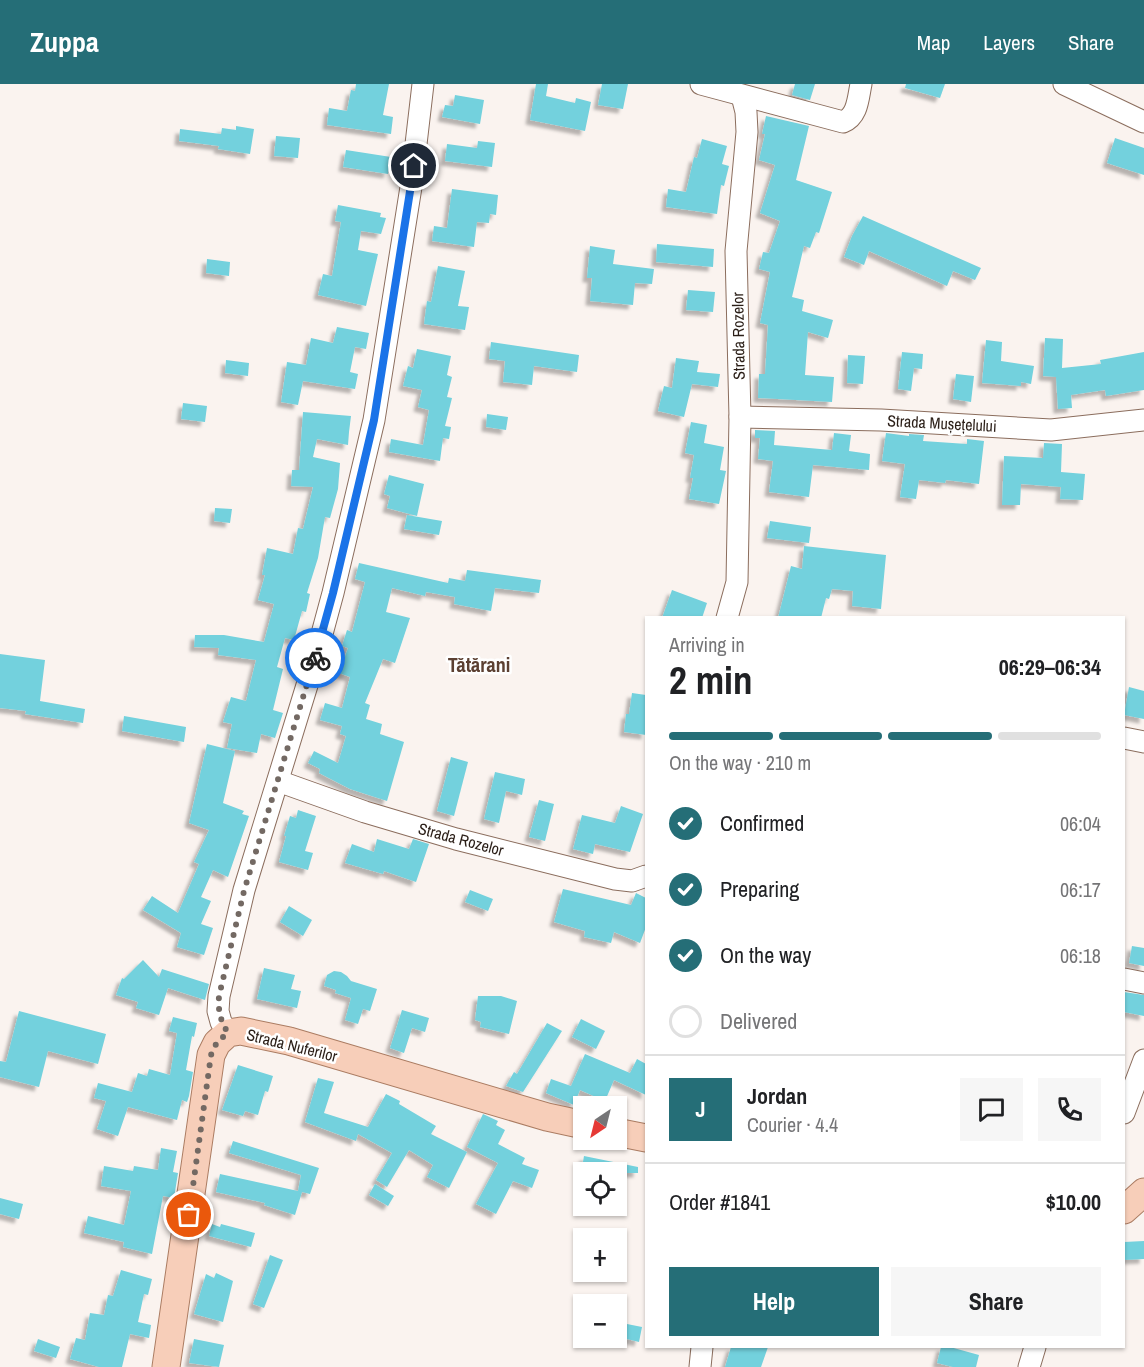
<!DOCTYPE html>
<meta charset="utf-8">
<style>
body{margin:0;font-family:"Archivo Narrow",sans-serif;background:#f6f6f6;color:#202124;height:100vh;display:flex;flex-direction:column;font-size:22px;white-space:nowrap}
*{box-sizing:border-box;margin:0}
p{font-size:20px;color:#757577}
.icon{flex:none;width:33px;height:33px;fill:none;stroke:currentColor;stroke-width:2;stroke-linecap:round;stroke-linejoin:round}
.map{position:relative;flex:1;overflow:hidden}
.details{position:absolute;left:645px;top:532px;width:480px;height:732px;display:flex;flex-direction:column;background:#fff;border-radius:0px;box-shadow:0 2px 4px #0004}
.details>*{flex:none}
.needle{width:39px;rotate:215deg}
.buttons{position:absolute;left:573px;top:1012px;display:grid;gap:12px}
.buttons a{display:grid;place-items:center;width:54px;height:54px;border-radius:0px;background:#fff;box-shadow:0 2px 4px #0004;font-size:30px}
.pin{position:absolute;display:grid;place-items:center;width:51px;height:51px;color:#fff;margin:-26px;border:3px solid #fff;border-radius:50%;box-shadow:0 2px 6px #0007}
.courier{position:absolute;display:grid;place-items:center;width:60px;height:60px;margin:-30px;border:4px solid #1a73e8;border-radius:50%;background:#fff;color:#222;box-shadow:0 2px 8px #0007}
.headline em{font-style:normal;font-weight:700}
.headline div{display:flex;flex-direction:column-reverse}
.headline{display:flex;align-items:center;justify-content:space-between;height:102px;padding:0 24px}
h1{font-size:39px;font-weight:700;line-height:45px}
.bar{display:grid;grid-template-columns:repeat(4,1fr);gap:9px 6px;align-content:center;height:72px;padding:0 24px}
.bar i{height:8px;border-radius:4px;background:#e0e0e0}
.bar .on{background:#256e77}
.bar p{grid-column:span 4}
.line{display:flex;align-items:center;gap:15px;padding:0 24px;border-top:2px solid #e0e0e0}
.line div{flex:1}
.round{display:grid;place-items:center;flex:none;width:63px;height:63px;border-radius:0px;background:#f6f6f6}
ol{padding:0 24px;list-style:none}
li{display:flex;align-items:center;gap:18px;height:66px}
li p{margin-inline-start:auto}
li .icon{padding:6px;border-radius:50%;background:#256e77;color:#fff;stroke-width:4}
li:last-child{color:#757577}
li i{width:33px;height:33px;border:3px solid #e0e0e0;border-radius:50%}
.action{display:flex;gap:12px;margin-top:auto;padding:12px 24px}
.action a{flex:1;height:69px;border-radius:0px;background:#256e77;color:#fff;font-size:24px;font-weight:700;line-height:69px;text-align:center}
.action a+a{background:#f6f6f6;color:#202124}
header{display:flex;align-items:center;gap:36px;box-sizing:border-box;height:84px;padding:0 30px;background:#256e77;color:#fff}
header strong{font-size:28px}
nav{display:flex;gap:33px;margin-inline-start:auto;font-size:21px}
.map>svg:first-child{display:block}
.building{fill:#73d1dd;filter:url(#shadow)}
.lines{fill:none;stroke-linecap:round;stroke-linejoin:round}
.minor-casing{stroke:#8b6d5d;stroke-width:23}
.major-casing{stroke:#ab7c62;stroke-width:29}
.minor{stroke:#fff;stroke-width:21}
.major{stroke:#f7ceb9;stroke-width:27}
.done{stroke:#736963;stroke-width:6;stroke-dasharray:0 10.8}
.route{stroke:#1a73e8;stroke-width:8}
.labels{text-anchor:middle;dominant-baseline:central;stroke-width:5;stroke-linejoin:round;paint-order:stroke}
.street-label{font-size:16px;fill:#2a1e17;stroke:#fff}
.quarter-label{font-size:20px;font-weight:bold;fill:#5c4032;stroke:#fff}
</style>
<header>
<strong>Zuppa</strong>
<nav><a>Map</a><a>Layers</a><a>Share</a></nav>
</header>
<div class="map">
<svg width="1144" height="1283" viewBox="0 0 1144 1283">
<defs>
<filter id="shadow"><feDropShadow dx="-4.5" dy="4.5" stdDeviation="1.5" flood-color="#0004"/></filter>
</defs>
<rect width="100%" height="100%" fill="#faf3ef"/>
<g class="building">
<path d="M356 0H389L383 31 393 33 391 50 327 41 329 24 347 27 351 6 355 7Z"/>
<path d="M536 0H548L546 12 575 19 576 14 591 18 585 47 530 36Z"/>
<path d="M602 0H628L623 25 598 21Z"/>
<path d="M795 0H815L810 16 792 11Z"/>
<path d="M906 0H945L940 14 905 4Z"/>
<path d="M455 11 484 16 480 40 442 33 445 21 453 22Z"/>
<path d="M766 32 809 42 796 96 832 108 819 149 816 148 810 164 804 162 792 213 804 216 802 227 833 236 828 254 808 248 805 291 834 293 832 318 758 314 759 290H765L768 241 760 239 770 188 759 185 763 168 769 169 780 137 760 129 775 81 759 76 765 50H762Z"/>
<path d="M236 42 254 45 250 70 218 65 219 62 179 57 180 45 221 50 222 44 236 46Z"/>
<path d="M276 52 300 54 298 74 274 72Z"/>
<path d="M1115 54 1144 64V91L1107 79Z"/>
<path d="M702 55 727 62 722 80 729 82 724 102 721 101 717 130 666 123 668 105 686 108 694 73 697 74Z"/>
<path d="M478 57 495 59 492 83 445 77 447 60 477 64Z"/>
<path d="M346 66 391 73 388 90 343 83Z"/>
<path d="M452 105 498 111 496 131 490 130 489 139 477 138 474 163 432 157 434 142 447 144Z"/>
<path d="M338 121 381 129 380 133 386 134 381 150 361 147 358 166 378 170 366 222 318 211 323 190 332 192 341 138 335 137Z"/>
<path d="M863 132 981 184 975 196 953 187 947 202 869 167 864 181 844 173 852 152Z"/>
<path d="M657 160 714 165 713 183 656 178Z"/>
<path d="M590 162 615 166 613 180 654 185 652 200 635 199 633 221 590 217 592 194H587Z"/>
<path d="M207 175 230 178 229 192 206 189Z"/>
<path d="M438 182 465 187 458 222 469 223 465 246 424 240 427 217 431 218Z"/>
<path d="M688 206 715 208 713 228 686 226Z"/>
<path d="M337 243 369 249 366 265 355 263 350 288 358 290 355 305 303 297 298 321 281 318 287 278 306 281 311 254 333 259Z"/>
<path d="M1045 254 1063 255 1062 284 1101 280 1100 276 1144 268V306L1106 312 1105 306 1071 311 1072 324 1058 325 1056 293 1043 292Z"/>
<path d="M986 256 1002 258 1001 277 1034 282 1031 300 1021 298V302L982 299Z"/>
<path d="M491 258 579 271 577 288 534 282 532 301 503 298 505 277 489 275Z"/>
<path d="M417 265 451 272 447 291 452 293 447 313 452 314 445 342 451 343 449 355 443 354 440 377 389 368 391 355 423 361 429 326 418 323 422 306 403 302 408 282 413 284Z"/>
<path d="M902 268 923 270 922 285 914 284 911 307 898 305Z"/>
<path d="M848 271 865 272 863 300 847 299Z"/>
<path d="M676 274 699 277 697 288 720 290 718 303 692 300 684 333 658 327 664 302 672 304Z"/>
<path d="M226 276 249 279 248 292 225 289Z"/>
<path d="M956 290 974 292 971 318 953 315Z"/>
<path d="M183 319 207 322 205 338 181 335Z"/>
<path d="M303 328 351 332 349 348 348 361 317 355 313 373 340 379 338 405 330 434 325 433 318 474 307 509 310 510 306 528 302 527 294 556 285 554 277 583 283 585 273 626 283 629 275 654 261 650 257 669 227 664 232 640 223 638 231 613 246 617 256 576 218 571 219 564 194 563 195 551H224L264 558 274 520 258 516 265 491H262L267 464 293 470 298 444 303 445 313 403 291 402 292 386H299Z"/>
<path d="M487 330 508 333 506 346 486 343Z"/>
<path d="M691 338 707 341 704 359 724 363 720 386 726 387 719 420 689 415 693 394H690L694 371 685 369Z"/>
<path d="M755 346 775 347 774 361 832 366 834 349 851 351 849 367 870 370 869 386 813 381 809 413 769 408 773 377 758 375 760 354H755Z"/>
<path d="M886 349 909 352V350L924 351 923 357 967 360V355L984 357 979 400 946 396 945 399 919 396 916 415 900 413 905 380 882 377Z"/>
<path d="M1044 359 1062 360 1061 388 1085 390 1083 416 1060 415 1061 403 1021 400 1020 421H1002L1004 372 1043 374Z"/>
<path d="M389 391 424 400 417 432 387 424 390 412 384 410Z"/>
<path d="M215 424 232 425 230 439 214 437Z"/>
<path d="M407 431 442 437 439 451 404 445Z"/>
<path d="M770 437 811 443 809 459 767 454Z"/>
<path d="M804 462 886 471 881 525 852 522 853 507 832 505 829 515 826 514 821 534H778L791 482 802 485Z"/>
<path d="M359 479 448 499 449 494 465 497 467 486 541 496 539 509 495 504 491 527 454 520 455 513 426 508 425 512 392 504 386 528 410 534 395 579 383 575 365 619 370 621 366 635 382 640 380 650 404 658 387 717 350 705 319 689 320 685 308 679 314 667 338 679 346 652 340 650 342 642 320 636 325 619 342 624 350 593 339 589 348 564 342 562 347 546 352 548 365 498 355 495Z"/>
<path d="M672 506 707 519 702 534H662Z"/>
<path d="M0 570 45 576 40 617 85 625 83 639 25 630 26 627 0 624Z"/>
<path d="M1129 603 1144 607V635L1124 631Z"/>
<path d="M632 609 646 611V651L624 648 626 630H629Z"/>
<path d="M124 632 186 643 184 658 122 647Z"/>
<path d="M207 660 235 667 223 719 244 727 242 730 249 732 228 793 213 786 201 813 211 817 201 840 213 844 204 871 177 863 181 849 143 826 152 812 178 829 199 780 194 778 209 746 189 739Z"/>
<path d="M451 673 468 678 454 732 437 727Z"/>
<path d="M495 688 525 695 522 711 506 707 499 739 484 735Z"/>
<path d="M539 716 554 720 545 757 529 753Z"/>
<path d="M621 722 643 730 630 768 595 760 593 770 573 765 582 731 615 739Z"/>
<path d="M298 726 316 732 305 767 313 769 308 786 279 778 286 752H284L290 732 296 734Z"/>
<path d="M377 755 409 765 413 755 429 760 416 798 384 787 383 790 345 779 352 760 374 768Z"/>
<path d="M563 805 631 821 636 809 646 814V843L640 859 614 848 611 859 584 853 585 847 554 838Z"/>
<path d="M470 806 493 815 488 827 465 818Z"/>
<path d="M289 822 312 836 303 852 280 838Z"/>
<path d="M1132 862 1144 864V882L1129 879Z"/>
<path d="M143 876 159 893 162 885 209 900 205 916 168 904 159 931 136 924 138 918 116 911 122 894 124 895Z"/>
<path d="M264 884 295 891 291 905 301 907 297 924 257 915Z"/>
<path d="M334 887 341 888 347 892 351 897 377 905 370 927 363 925 358 940 345 936 351 914 335 909 336 906 324 902 327 891Z"/>
<path d="M1124 908 1144 911V932L1124 928Z"/>
<path d="M478 912H501L517 917 509 950 480 943 481 938 475 936Z"/>
<path d="M402 926 429 934 425 948 412 944 404 969 390 964Z"/>
<path d="M19 927 106 950 98 980 48 967 39 1003 0 993V977L6 978Z"/>
<path d="M173 933 197 939 194 953 192 952 186 986 193 988 189 1012 187 1018 182 1016 177 1036 128 1023 118 1052 97 1045 106 1017 94 1014 98 999 132 1008 138 989 147 992 149 985 170 991 177 949 169 947Z"/>
<path d="M581 935 605 947 596 965 572 953Z"/>
<path d="M547 939 562 947 523 1008 506 1002 514 988 517 990Z"/>
<path d="M585 970 630 989 637 975 646 980V1011L614 996 605 1017 580 1006 574 1021 546 1009 551 995 571 1002Z"/>
<path d="M238 981 273 992 268 1008 265 1007 258 1031 245 1027 243 1032 222 1026Z"/>
<path d="M318 994 334 998 324 1029 368 1043 386 1010 400 1017 399 1020 436 1042 431 1050 467 1068 449 1104 427 1093 433 1081 409 1066 387 1103 376 1096 392 1069 358 1050 356 1057 305 1038Z"/>
<path d="M483 1030 498 1037 496 1041 505 1046 498 1060 525 1074 522 1080 539 1086 532 1104 513 1097 496 1130 476 1120 498 1079 467 1063Z"/>
<path d="M233 1057 319 1084 310 1110 302 1108 295 1131 264 1121 265 1119 216 1108 220 1090 298 1107 301 1091 229 1069Z"/>
<path d="M161 1064 177 1067 173 1088 178 1089 174 1114 163 1112 152 1170 123 1163 124 1158 84 1149 88 1132 124 1141 131 1107 101 1102 104 1082 133 1087 134 1082 158 1086Z"/>
<path d="M584 1072 638 1083V1089H581Z"/>
<path d="M375 1100 394 1112 388 1122 369 1111Z"/>
<path d="M0 1114 23 1120 19 1135 0 1130Z"/>
<path d="M212 1140 220 1143 221 1140 255 1149 251 1163 209 1152Z"/>
<path d="M1144 1157V1175L1124 1176V1158Z"/>
<path d="M270 1171 283 1176 264 1224 253 1220Z"/>
<path d="M121 1186 152 1195 148 1211 144 1210 138 1238 151 1241 149 1254 130 1250 122 1283H99L70 1275 76 1254 85 1256 90 1229 104 1231 108 1211 113 1212Z"/>
<path d="M216 1189 233 1197 223 1238 194 1230 206 1190 214 1194Z"/>
<path d="M622 1239 642 1243 639 1258 619 1253Z"/>
<path d="M38 1255 60 1263 56 1274 34 1267Z"/>
<path d="M194 1255 224 1261 219 1283 189 1279Z"/>
<path d="M731 1263H768L761 1283H725Z"/>
<path d="M941 1263H950L979 1271 976 1283H953L937 1279Z"/>
</g>
<g class="lines">
<defs>
<g id="minor">
<path d="M701 0 843 38C858 32 858 14 861 0"/>
<path d="M1064 0 1144 38"/>
<path d="M740 333 881 336 1051 346 1144 336"/>
<path d="M727 534 737 498 740 333 736 167 747 48 746 28 742 12"/>
<path d="M1124 654 1144 658"/>
<path d="M278 697 365 728 456 755 615 795 632 797 646 792"/>
<path d="M1124 895 1144 899"/>
<path d="M228 949 221 938 218 927 219 912 244 806 316 572 333 509 374 336 411 103 423 0"/>
<path d="M1124 1029 1144 976"/>
<path d="M700 1283 702 1263"/>
<path d="M1029 1283 1035 1263"/>
</g>
<g id="major">
<path d="M616 1048 646 1054"/>
<path d="M1124 1126 1144 1108"/>
<path d="M166 1283 211 971 217 959 228 949 241 947 289 957 547 1033 584 1041"/>
</g>
</defs>
<use href="#minor" class="minor-casing"/>
<use href="#major" class="major-casing"/>
<use href="#minor" class="minor"/>
<use href="#major" class="major"/>
</g>
<g class="lines">
<path class="done" d="M189 1131 211 971 217 958 228 949C220 936 218 927 219 912L244 807 315 574"/>
<path class="route" d="M315 574 333 509 374 336 414 82"/>
</g>
<g class="labels">
<g class="street-label">
<text transform="translate(738 252) rotate(-91)">Strada Rozelor</text>
<text transform="translate(942 339) rotate(3)">Strada Mușețelului</text>
<text transform="translate(461 755) rotate(15)">Strada Rozelor</text>
<text transform="translate(292 961) rotate(14)">Strada Nuferilor</text>
</g>
<g class="quarter-label">
<text x="479" y="580">Tătărani</text>
</g>
</g>
</svg>
<div class="buttons">
<a><svg class="needle" viewBox="-14 -14 28 28"><path d="M0-13l5 13h-10z" fill="#e53935"/><path d="M0 13l5-13h-10z" fill="#757577"/></svg></a>
<a><svg class="icon" aria-label="locate" viewBox="0 0 24 24"><circle cx="12" cy="12" r="6"/><path d="M12 2v4M12 18v4M2 12h4M18 12h4"/></svg></a>
<a>+</a>
<a>−</a>
</div>
<div class="pin" style="left:189px;top:1131px;background:#ea580c"><svg class="icon" aria-label="bag" viewBox="0 0 24 24"><path d="M5 8h14l-1 12H6zM9 8a3 3 0 0 1 6 0"/></svg></div>
<div class="pin" style="left:414px;top:82px;background:#1f2937"><svg class="icon" aria-label="home" viewBox="0 0 24 24"><path d="M3 11l9-7 9 7M6 9v11h12V9"/></svg></div>
<div class="courier" style="left:315px;top:574px"><svg class="icon" aria-label="bike" viewBox="0 0 24 24"><circle cx="6" cy="16" r="4"/><circle cx="18" cy="16" r="4"/><path d="M6 16l4-8h5l3 8M10 8l3 8H6M13 5h3"/></svg></div>
<section class="details">
<div class="headline"><div><h1>2 min</h1><p>Arriving in</p></div><em>06:29–06:34</em></div>
<div class="bar"><i class="on"></i><i class="on"></i><i class="on"></i><i></i><p>On the way · 210 m</p></div>
<ol>
<li><svg class="icon" aria-label="check" viewBox="0 0 24 24"><path d="M5 12l5 5 9-10"/></svg>Confirmed<p>06:04</p></li>
<li><svg class="icon" aria-label="check" viewBox="0 0 24 24"><path d="M5 12l5 5 9-10"/></svg>Preparing<p>06:17</p></li>
<li><svg class="icon" aria-label="check" viewBox="0 0 24 24"><path d="M5 12l5 5 9-10"/></svg>On the way<p>06:18</p></li>
<li><i></i>Delivered</li>
</ol>
<div class="line" style="height:108px"><b class="round" style="background:#256e77;color:#fff">J</b><div><b>Jordan</b><p>Courier · 4.4</p></div><a class="round"><svg class="icon" aria-label="chat" viewBox="0 0 24 24"><path d="M4 5h16v11H9l-5 4z"/></svg></a><a class="round"><svg class="icon" aria-label="phone" viewBox="0 0 24 24"><path d="M5 4h4l2 5-3 2q2 4 5 5l2-3 5 2v4C11 20 4 13 5 4z"/></svg></a></div>
<div class="line" style="height:78px"><div>Order #1841</div><b>$10.00</b></div>
<div class="action"><a>Help</a><a>Share</a></div>
</section>
</div>
